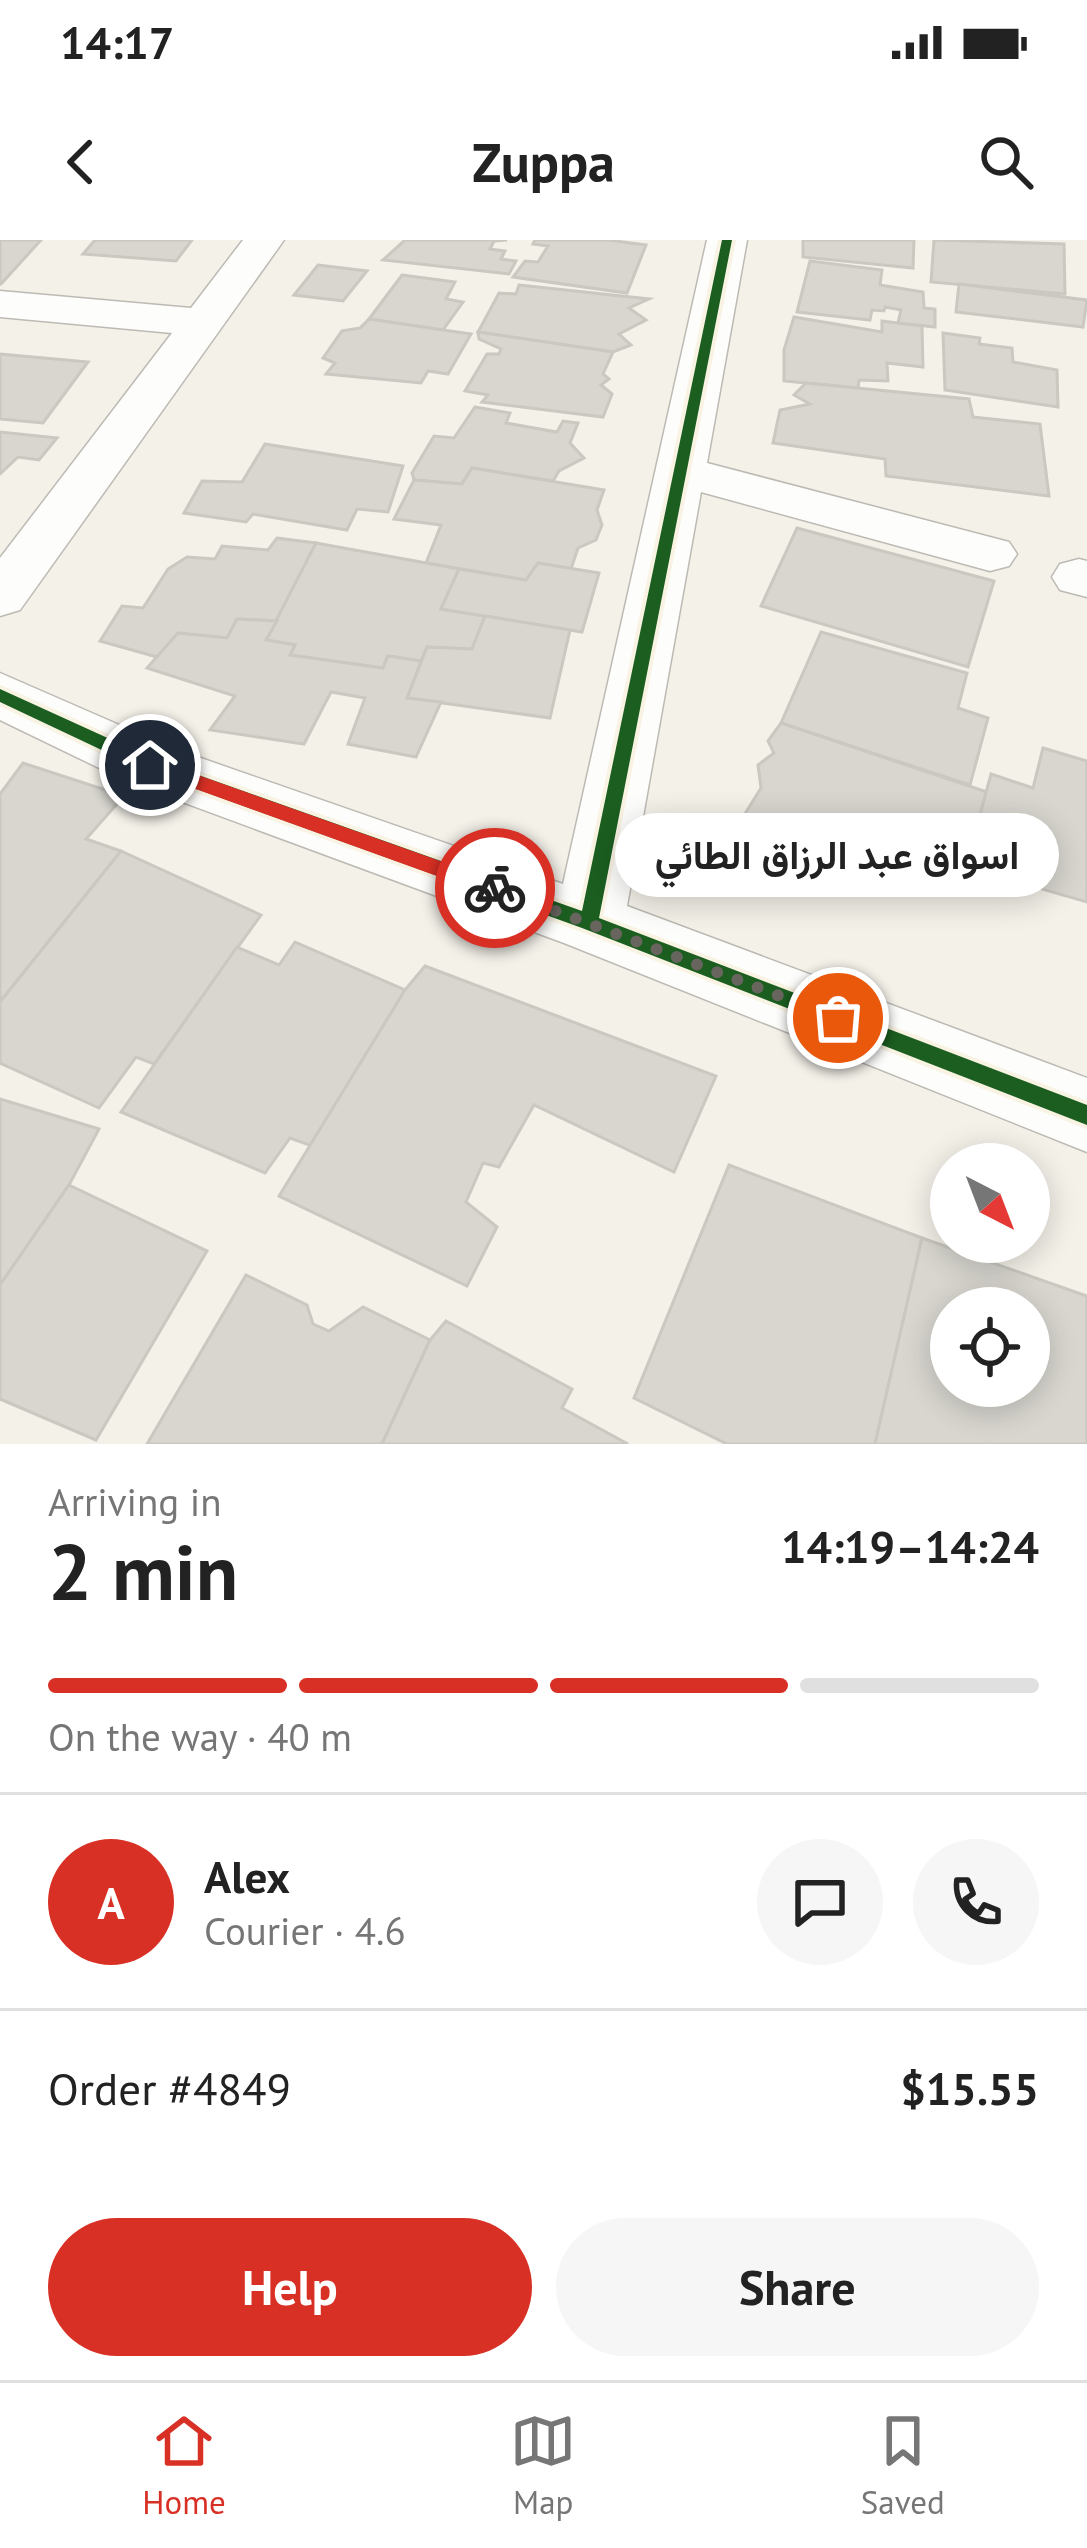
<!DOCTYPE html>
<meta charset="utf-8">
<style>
body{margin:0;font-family:"PT Sans",Vazirmatn,sans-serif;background:#f6f6f6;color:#222;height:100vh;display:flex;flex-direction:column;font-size:45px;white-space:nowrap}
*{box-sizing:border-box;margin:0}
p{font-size:39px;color:#767676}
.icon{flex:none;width:66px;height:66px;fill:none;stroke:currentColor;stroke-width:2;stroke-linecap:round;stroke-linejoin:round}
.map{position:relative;height:1204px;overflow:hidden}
.drawer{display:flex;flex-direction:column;background:#fff;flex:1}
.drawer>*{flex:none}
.needle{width:78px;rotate:138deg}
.controls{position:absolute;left:930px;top:903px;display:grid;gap:24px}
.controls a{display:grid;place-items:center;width:120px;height:120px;border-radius:50%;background:#fff;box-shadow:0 6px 30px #0003;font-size:60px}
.pin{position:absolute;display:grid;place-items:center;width:102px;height:102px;color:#fff;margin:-51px;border:6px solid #fff;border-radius:50%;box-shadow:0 3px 12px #0007}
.courier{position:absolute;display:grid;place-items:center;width:120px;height:120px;margin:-60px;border:9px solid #d93025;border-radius:50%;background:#fff;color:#222;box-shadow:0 3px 15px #0007}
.bubble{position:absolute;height:84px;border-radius:42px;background:#fff;box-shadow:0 6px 30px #0003;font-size:39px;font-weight:700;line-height:84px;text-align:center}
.headline em{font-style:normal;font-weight:700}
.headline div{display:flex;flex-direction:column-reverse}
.headline{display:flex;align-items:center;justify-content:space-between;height:204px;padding:0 48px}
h1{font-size:78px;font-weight:700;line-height:90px}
.bar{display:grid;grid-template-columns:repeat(4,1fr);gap:18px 12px;align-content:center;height:144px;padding:0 48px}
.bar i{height:15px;border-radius:9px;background:#e0e0e0}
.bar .current{background:#d93025}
.bar p{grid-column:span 4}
.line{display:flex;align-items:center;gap:30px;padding:0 48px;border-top:3px solid #e0e0e0}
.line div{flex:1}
.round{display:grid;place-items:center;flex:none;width:126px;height:126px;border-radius:63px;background:#f6f6f6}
.primary-button{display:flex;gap:24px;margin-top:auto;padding:24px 48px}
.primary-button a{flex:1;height:138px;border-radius:72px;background:#d93025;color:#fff;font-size:48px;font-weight:700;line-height:138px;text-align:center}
.primary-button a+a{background:#f6f6f6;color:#222}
.status{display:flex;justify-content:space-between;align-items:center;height:84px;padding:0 60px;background:#fff;direction:ltr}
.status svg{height:33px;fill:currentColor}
header{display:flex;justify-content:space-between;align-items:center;height:156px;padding:0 48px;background:#fff;font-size:54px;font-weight:700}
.tabs{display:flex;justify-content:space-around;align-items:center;height:168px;border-top:3px solid #e0e0e0;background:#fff;font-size:33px;color:#767676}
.tabs a{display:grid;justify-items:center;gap:6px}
.tabs .current{color:#d93025}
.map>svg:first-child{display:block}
.building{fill:#d8d6cf;stroke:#cac8c1;stroke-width:3;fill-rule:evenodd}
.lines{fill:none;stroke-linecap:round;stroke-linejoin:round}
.street-casing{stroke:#bdbab4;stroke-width:3}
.street{fill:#fdfdfc;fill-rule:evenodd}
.cycleway-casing{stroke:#f9f3e4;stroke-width:8}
.cycleway{fill:#1b5e20;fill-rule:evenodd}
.route{fill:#d93025}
.done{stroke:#68655f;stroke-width:12;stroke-dasharray:0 21.6}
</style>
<div class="status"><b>14:17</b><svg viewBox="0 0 49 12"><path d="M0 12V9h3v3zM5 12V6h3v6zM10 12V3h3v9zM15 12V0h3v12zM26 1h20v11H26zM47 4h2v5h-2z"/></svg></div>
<header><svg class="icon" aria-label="back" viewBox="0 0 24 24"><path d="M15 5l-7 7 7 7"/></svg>Zuppa<svg class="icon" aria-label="search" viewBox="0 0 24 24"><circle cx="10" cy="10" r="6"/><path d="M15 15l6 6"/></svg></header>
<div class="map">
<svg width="1087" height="1204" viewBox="0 0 1087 1204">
<rect width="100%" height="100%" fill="#f4f1e9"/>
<g class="building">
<path d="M0 0H41L1 44H0Z"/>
<path d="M95 0H192L176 21 83 14Z"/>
<path d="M405 0H507L494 1 490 9 505 11 501 19 516 21 509 34 383 20Z"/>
<path d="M535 0H608L646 5 627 53 513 37 525 21 538 22 548 6 533 4Z"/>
<path d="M803 0H914L913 28 803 17Z"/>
<path d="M934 0 1064 4 1065 54 931 42Z"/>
<path d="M810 21 882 30 880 45 923 52 924 68 935 69V87L898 83 901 70 885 67 884 71 872 70 870 80 797 72Z"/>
<path d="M318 25 367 31 343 61 294 55Z"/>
<path d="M402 35 455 42 446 59 463 62 443 90 369 79Z"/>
<path d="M959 44 1087 60 1083 87 956 72Z"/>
<path d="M519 45 649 59 629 68 646 80 619 94 631 105 613 112 478 92 499 53 516 54Z"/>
<path d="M794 77 882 92V81L922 86 923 127 887 123 888 141 859 140 858 148 784 141V110Z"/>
<path d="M369 79 443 90 471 94 448 134 428 131 421 143 326 134 335 123 323 118 342 91 360 88Z"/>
<path d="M478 92 613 112 603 134 609 139 601 145 612 154 603 177 482 162 488 155 465 151 487 114H499L501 109 479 99Z"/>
<path d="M943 93 980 98 979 104 1012 108 1013 122 1057 130 1058 167 945 150Z"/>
<path d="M0 114 88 122 43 183 0 179Z"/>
<path d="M806 143 969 159 973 177 1040 184 1049 256 886 236 885 219 773 203 780 170 810 164 794 155Z"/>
<path d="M475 167 510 173 506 183 557 192 563 181 578 183 570 203 584 218 559 231 553 241 472 228 462 244 414 240 412 233 434 196 454 198Z"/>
<path d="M0 192 57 198 39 220 18 217 0 234Z"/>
<path d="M265 204 403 226 388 272 357 269 347 290 253 274 246 282 184 273 202 241 242 242Z"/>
<path d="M472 228 604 250 597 270 602 285 596 300 578 308 571 329 538 323 526 340 426 323 441 285 394 279 414 240 462 244Z"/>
<path d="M797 288 994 341 968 427 761 366Z"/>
<path d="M277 298 316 303 277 381 237 379 227 398 178 393 157 417 100 401 122 366 143 368 168 329 187 317 215 319 222 306 268 310Z"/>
<path d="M316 303 459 329 441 369 485 376 472 409 427 407 421 421 388 416 383 428 290 415 295 405 266 400Z"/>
<path d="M538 323 599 333 582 392 441 369 459 329 526 340Z"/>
<path d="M485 376 570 390 550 478 407 458 427 407 472 409Z"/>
<path d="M237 379 277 381 266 400 295 405 290 415 383 428 388 416 421 421 407 458 441 462 416 517 348 504 365 458 331 452 304 504 210 490 235 456 147 428 178 393 227 398Z"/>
<path d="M821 392 967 433 958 468 988 478 970 545 781 483Z"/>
<path d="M781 483 987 552 963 642 799 581 788 592 743 577 761 548 758 525 774 513 768 501Z"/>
<path d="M1043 508 1087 521V662L966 627 991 534 1033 548Z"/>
<path d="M23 523 124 556 86 599 121 611 0 762V554Z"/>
<path d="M121 611 261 675 154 824 136 817 99 868 0 823V762Z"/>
<path d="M295 702 405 750 312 906 290 898 265 933 121 872 237 707 279 725Z"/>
<path d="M425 726 716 836 674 932 534 865 499 927 483 923 466 962 497 987 467 1046 279 956 405 750Z"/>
<path d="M0 859 99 889 69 945 0 1045Z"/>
<path d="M729 925 922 998 875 1204H727L634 1158Z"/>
<path d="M69 945 207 1011 96 1200 0 1159V1045Z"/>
<path d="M922 998 1087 1056V1204H875ZM951 1068H1029V1146H951Z"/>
<path d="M246 1035 307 1065 313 1084 329 1091 363 1067 430 1100 382 1204H147Z"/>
<path d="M446 1081 572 1149 562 1168 628 1204H382L430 1100Z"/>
</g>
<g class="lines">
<defs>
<g id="street">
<path d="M243 0H284L20 370 0 376V318L172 93 0 77V51L191 68Z"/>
<path d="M707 0H747L707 223 1009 302 1017 314 1009 326 990 331 701 252 627 666 1087 838V912L564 703 128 542 0 480V433L172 508 563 644Z"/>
<path d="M1079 319 1087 321V357L1060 350 1052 337 1060 324Z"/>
</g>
</defs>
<use href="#street" class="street-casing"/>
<use href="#street" class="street"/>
<defs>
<path id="cycleway" d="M722 0H732L599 678 1087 865V885L582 688 144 530 0 462V449L156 520 582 671Z"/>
</defs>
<use href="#cycleway" class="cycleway-casing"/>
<use href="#cycleway" class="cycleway"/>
</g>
<path class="route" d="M150 518 502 643 505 648 495 657 143 530V520Z"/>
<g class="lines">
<path class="done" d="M495 648 838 778"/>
</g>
</svg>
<div class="controls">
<a><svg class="needle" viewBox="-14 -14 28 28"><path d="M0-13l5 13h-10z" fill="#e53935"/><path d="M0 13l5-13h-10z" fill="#767676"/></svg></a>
<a><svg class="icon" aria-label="locate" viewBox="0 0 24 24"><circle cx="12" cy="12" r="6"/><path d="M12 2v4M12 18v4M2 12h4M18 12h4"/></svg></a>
</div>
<div class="pin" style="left:838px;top:778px;background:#ea580c"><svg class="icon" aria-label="bag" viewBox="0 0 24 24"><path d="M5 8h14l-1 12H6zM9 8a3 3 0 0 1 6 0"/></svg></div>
<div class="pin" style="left:150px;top:525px;background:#1f2937"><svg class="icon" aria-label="home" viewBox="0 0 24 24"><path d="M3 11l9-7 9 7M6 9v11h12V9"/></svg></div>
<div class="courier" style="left:495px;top:648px"><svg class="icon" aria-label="bike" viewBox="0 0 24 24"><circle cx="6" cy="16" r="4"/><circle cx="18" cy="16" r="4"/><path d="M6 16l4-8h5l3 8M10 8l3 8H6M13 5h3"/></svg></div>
<div class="bubble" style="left:615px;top:573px;width:444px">اسواق عبد الرزاق الطائي</div>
</div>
<section class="drawer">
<div class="headline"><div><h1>2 min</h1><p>Arriving in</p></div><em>14:19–14:24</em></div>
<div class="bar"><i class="current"></i><i class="current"></i><i class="current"></i><i></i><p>On the way · 40 m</p></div>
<div class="line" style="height:216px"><b class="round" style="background:#d93025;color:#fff">A</b><div><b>Alex</b><p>Courier · 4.6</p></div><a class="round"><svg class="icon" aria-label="chat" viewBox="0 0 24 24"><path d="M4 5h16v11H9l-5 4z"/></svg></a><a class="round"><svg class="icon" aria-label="phone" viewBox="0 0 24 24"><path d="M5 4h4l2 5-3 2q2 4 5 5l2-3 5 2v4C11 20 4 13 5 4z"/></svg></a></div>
<div class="line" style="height:156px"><div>Order #4849</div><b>$15.55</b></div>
<div class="primary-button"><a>Help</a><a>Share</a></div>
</section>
<nav class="tabs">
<a class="current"><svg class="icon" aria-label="home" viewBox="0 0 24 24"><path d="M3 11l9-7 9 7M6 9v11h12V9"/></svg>Home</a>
<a><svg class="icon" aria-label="map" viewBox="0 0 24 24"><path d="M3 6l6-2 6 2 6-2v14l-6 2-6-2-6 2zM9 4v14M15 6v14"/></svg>Map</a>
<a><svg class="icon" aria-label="saved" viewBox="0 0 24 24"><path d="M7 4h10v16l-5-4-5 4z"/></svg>Saved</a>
</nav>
